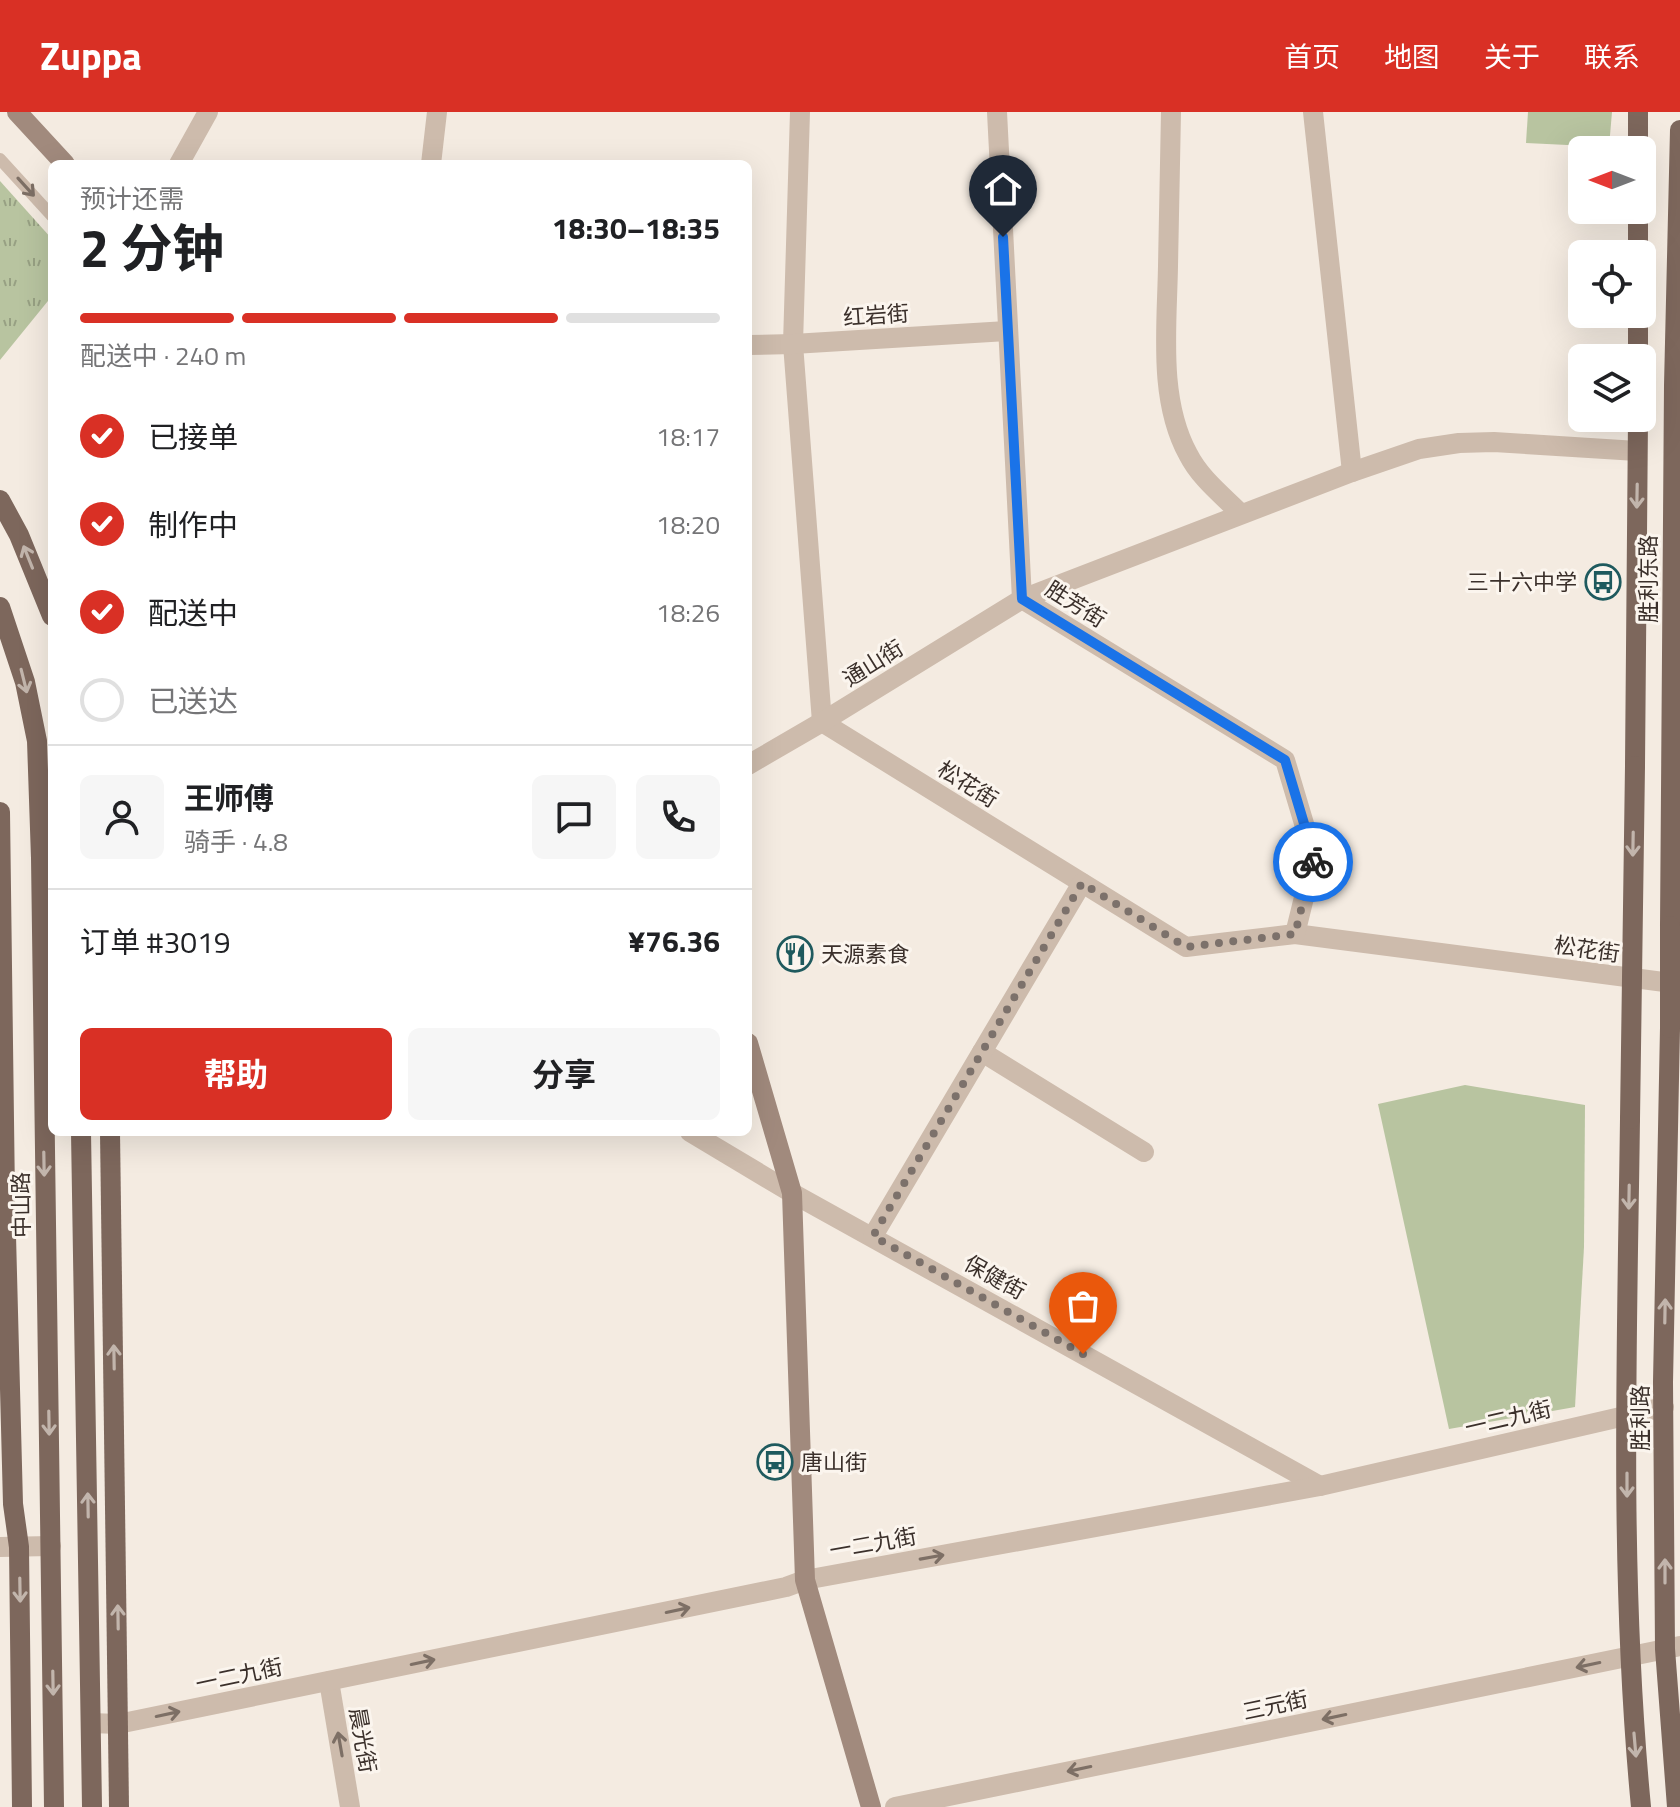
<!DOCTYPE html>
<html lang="zh">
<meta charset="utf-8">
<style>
body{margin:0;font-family:"Titillium Web","Noto Sans SC",sans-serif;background:#f6f6f6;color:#202124;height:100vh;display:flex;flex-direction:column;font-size:30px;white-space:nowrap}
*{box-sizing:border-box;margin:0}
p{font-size:26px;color:#757577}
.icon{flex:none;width:44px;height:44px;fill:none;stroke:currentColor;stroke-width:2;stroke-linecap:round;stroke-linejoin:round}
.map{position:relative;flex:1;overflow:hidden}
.details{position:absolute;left:48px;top:48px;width:704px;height:976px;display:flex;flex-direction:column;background:#fff;border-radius:12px;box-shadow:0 8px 32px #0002}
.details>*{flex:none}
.needle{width:52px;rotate:270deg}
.controls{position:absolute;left:1568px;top:24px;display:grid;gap:16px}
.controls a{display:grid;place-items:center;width:88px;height:88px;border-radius:12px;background:#fff;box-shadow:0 8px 32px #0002;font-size:40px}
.pin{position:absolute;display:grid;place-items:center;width:68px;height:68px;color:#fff;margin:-82px -34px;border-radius:50% 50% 50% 0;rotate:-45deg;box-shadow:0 0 8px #0007}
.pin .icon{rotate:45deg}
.courier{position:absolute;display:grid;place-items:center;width:80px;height:80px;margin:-40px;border:6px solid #1a73e8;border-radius:50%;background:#fff;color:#222;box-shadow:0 2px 10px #0007}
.summary em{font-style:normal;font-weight:700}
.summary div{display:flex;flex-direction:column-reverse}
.summary{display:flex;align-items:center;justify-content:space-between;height:136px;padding:0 32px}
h1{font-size:52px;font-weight:700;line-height:60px}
.bar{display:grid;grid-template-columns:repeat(4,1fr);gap:12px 8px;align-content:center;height:96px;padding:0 32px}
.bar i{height:10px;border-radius:6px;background:#e0e0e0}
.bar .active{background:#d93025}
.bar p{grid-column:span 4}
.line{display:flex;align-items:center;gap:20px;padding:0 32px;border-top:2px solid #e0e0e0}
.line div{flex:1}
.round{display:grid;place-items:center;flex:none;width:84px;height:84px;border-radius:12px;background:#f6f6f6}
ol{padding:0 32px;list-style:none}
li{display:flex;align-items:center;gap:24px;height:88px}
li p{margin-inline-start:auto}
li .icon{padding:8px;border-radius:50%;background:#d93025;color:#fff;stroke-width:4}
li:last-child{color:#757577}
li i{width:44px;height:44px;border:4px solid #e0e0e0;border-radius:50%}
.action{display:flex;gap:16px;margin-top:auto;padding:16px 32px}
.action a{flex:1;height:92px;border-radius:12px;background:#d93025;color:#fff;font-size:32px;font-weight:700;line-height:92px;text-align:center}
.action a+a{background:#f6f6f6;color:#202124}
header{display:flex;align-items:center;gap:48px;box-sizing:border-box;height:112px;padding:0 40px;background:#d93025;color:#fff}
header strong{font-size:38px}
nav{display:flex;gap:44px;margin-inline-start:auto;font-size:28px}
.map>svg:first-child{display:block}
.park{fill:url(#park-tufts)}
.pitch{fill:#b8c4a0}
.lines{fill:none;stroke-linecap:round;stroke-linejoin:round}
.lane{stroke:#cdbbac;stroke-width:12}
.street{stroke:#cdbbac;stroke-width:20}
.secondary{stroke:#a18a7d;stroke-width:20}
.primary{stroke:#7d675c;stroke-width:20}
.primary-bridge{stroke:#7d675c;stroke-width:20}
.oneway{stroke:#7d6f65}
.oneway2{stroke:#c2b5ac}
.done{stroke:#7c716b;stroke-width:8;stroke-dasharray:0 14.4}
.route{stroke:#1a73e8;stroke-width:10}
.labels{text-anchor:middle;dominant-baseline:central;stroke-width:6;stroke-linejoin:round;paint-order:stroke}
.street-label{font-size:22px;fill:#3b302b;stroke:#fbf5ee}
.poi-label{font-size:22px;fill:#3b302b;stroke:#fbf5ee;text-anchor:start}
</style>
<header>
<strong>Zuppa</strong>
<nav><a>首页</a><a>地图</a><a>关于</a><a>联系</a></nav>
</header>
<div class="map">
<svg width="1680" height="1695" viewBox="0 0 1680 1695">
<defs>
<pattern id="park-tufts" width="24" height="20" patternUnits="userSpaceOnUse" patternTransform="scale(2)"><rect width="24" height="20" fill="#b8c4a0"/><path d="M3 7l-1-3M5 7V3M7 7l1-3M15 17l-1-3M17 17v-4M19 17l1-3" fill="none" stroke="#97a083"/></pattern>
</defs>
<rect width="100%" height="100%" fill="#f4ebe1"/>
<path class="park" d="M0 69 52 127V184L0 248Z"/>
<g class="pitch">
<path d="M1528 0H1612L1609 35 1526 31Z"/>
<path d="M1465 973 1585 993 1584 1135 1575 1295 1449 1317 1378 992Z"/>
</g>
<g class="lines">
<path class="lane" d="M0 47 52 104"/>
<g class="street">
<path d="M800 0 793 232 822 610 1186 835 1295 822 1680 872"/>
<path d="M997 0 1022 487 1285 648 1314 745 1295 822"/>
<path d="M1171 0C1170 51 1169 103 1168 154 1167 215 1158 287 1188 342 1200 366 1222 383 1241 402"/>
<path d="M1313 0 1352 360"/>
<path d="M179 52 208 0"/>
<path d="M431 52 437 0"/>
<path d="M748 233 793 232 1007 219"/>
<path d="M748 653 822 610 1022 487 1352 360 1419 337 1459 331 1494 330 1637 339"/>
<path d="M982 940 1144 1040"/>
<path d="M690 1020 792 1081 1320 1374"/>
<path d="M873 1124 1082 771"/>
<path d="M0 1435 51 1434"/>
<path d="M329 1569 350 1695"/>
<path d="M91 1611 118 1612 786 1475 805 1468 1320 1374 1664 1295"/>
<path d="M895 1695 1680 1534"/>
</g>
<g class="secondary">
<path d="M17 0 65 52"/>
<path d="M748 931 792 1081 805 1468 871 1695"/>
</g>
<g class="primary">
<path d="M1638 38V0"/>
<path d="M1638 142V98"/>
<path d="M1638 246V202"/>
<path d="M0 388 19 423 52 504"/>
<path d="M0 495 25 570 37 629 41 746 54 1695"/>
<path d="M1635 654 1638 306"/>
<path d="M0 700 5 1085 13 1392 19 1435 22 1695"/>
<path d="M1670 814 1674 273 1680 18"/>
<path d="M1670 916 1663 1270 1665 1537 1677 1695"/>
<path d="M1630 1007C1627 1236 1619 1466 1641 1695"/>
<path d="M81 1020 92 1695"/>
<path d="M110 1020 119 1695"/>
</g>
<g class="primary-bridge">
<path d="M1670 814V916"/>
<path d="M1630 1007 1635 654"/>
</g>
</g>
<defs><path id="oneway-shaft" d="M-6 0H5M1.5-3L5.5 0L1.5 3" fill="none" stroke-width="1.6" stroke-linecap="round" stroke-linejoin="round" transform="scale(2)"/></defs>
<g class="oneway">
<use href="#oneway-shaft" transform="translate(26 75) rotate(48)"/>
<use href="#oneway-shaft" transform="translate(932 1445) rotate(-10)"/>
<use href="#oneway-shaft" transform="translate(678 1498) rotate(-12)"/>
<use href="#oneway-shaft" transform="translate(423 1550) rotate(-12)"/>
<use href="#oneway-shaft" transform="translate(1588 1553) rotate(168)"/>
<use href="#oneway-shaft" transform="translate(168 1602) rotate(-12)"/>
<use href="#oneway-shaft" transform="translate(1334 1605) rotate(168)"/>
<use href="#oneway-shaft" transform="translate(340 1632) rotate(-100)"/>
<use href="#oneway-shaft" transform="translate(1079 1657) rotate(168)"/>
</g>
<g class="oneway2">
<use href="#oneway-shaft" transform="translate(1637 384) rotate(91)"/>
<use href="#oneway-shaft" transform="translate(28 445) rotate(-112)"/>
<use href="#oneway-shaft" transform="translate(24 569) rotate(76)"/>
<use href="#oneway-shaft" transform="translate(1633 732) rotate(91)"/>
<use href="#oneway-shaft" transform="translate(44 1052) rotate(89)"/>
<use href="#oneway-shaft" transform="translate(1629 1085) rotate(91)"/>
<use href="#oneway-shaft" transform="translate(1665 1199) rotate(-89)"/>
<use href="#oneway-shaft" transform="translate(114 1245) rotate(-91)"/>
<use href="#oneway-shaft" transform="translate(49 1311) rotate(89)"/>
<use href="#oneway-shaft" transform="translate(1627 1373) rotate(90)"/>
<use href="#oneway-shaft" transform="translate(88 1393) rotate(-91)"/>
<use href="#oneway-shaft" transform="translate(1665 1459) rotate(-90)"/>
<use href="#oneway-shaft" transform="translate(20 1478) rotate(89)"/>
<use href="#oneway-shaft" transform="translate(118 1505) rotate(-91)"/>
<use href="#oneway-shaft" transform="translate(53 1571) rotate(89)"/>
<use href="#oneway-shaft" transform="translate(1635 1633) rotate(85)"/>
</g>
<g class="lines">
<path class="done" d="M1083 1242 873 1124 1082 771 1186 835 1295 822 1313 750"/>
<path class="route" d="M1003 125 1022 487 1285 648 1314 745 1313 750"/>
</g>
<defs>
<symbol id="bus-ring" viewBox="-11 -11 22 22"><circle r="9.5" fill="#fbf5ee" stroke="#1f5a5e" stroke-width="1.5"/><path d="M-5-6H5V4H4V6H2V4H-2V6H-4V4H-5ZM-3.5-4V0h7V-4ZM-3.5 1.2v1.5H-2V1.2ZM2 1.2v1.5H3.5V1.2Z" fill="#1f5a5e"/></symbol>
<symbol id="restaurant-ring" viewBox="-11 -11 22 22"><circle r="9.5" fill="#fbf5ee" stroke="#1f5a5e" stroke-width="1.5"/><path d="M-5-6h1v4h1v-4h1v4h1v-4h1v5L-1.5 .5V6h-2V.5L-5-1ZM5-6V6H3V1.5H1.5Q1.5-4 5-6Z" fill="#1f5a5e"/></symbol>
</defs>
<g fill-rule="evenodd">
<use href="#bus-ring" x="1583" y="450" width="40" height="40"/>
<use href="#restaurant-ring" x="775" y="822" width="40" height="40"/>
<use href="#bus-ring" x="755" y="1330" width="40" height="40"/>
</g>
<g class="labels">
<g class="street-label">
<text transform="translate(876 203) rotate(-4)">红岩街</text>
<text transform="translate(1648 467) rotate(-90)">胜利东路</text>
<text transform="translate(1076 492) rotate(32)">胜芳街</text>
<text transform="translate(873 551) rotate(-32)">通山街</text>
<text transform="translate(968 672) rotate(32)">松花街</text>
<text transform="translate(1587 837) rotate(8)">松花街</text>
<text transform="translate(21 1093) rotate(-91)">中山路</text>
<text transform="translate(995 1165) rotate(29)">保健街</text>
<text transform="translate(1508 1306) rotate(-13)">一二九街</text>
<text transform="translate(1640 1306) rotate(-90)">胜利路</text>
<text transform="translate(873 1431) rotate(-10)">一二九街</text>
<text transform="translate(239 1563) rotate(-12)">一二九街</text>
<text transform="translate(1275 1593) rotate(-12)">三元街</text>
<text transform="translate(363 1628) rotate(80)">晨光街</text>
</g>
<g class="poi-label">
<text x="1577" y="470" text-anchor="end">三十六中学</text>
<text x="821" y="842">天源素食</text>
<text x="801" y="1350">唐山街</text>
</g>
</g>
</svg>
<div class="controls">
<a><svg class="needle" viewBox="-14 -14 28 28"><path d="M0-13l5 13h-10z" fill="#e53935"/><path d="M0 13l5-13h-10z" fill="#757577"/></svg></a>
<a><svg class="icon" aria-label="locate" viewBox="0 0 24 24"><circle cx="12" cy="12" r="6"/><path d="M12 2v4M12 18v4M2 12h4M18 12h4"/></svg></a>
<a><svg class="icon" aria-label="layers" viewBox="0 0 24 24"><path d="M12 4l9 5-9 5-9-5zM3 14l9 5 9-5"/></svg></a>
</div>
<div class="pin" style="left:1083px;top:1242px;background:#ea580c"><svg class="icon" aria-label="bag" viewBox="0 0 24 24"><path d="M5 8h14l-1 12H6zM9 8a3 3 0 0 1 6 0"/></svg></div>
<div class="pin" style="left:1003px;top:125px;background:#1f2937"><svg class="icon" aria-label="home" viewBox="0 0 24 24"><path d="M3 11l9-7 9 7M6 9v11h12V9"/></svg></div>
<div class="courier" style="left:1313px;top:750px"><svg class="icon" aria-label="bike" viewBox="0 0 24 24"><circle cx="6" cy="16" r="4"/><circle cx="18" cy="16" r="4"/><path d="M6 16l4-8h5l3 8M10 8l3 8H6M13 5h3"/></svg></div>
<section class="details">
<div class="summary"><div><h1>2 分钟</h1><p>预计还需</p></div><em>18:30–18:35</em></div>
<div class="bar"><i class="active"></i><i class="active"></i><i class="active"></i><i></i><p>配送中 · 240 m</p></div>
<ol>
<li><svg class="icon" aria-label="check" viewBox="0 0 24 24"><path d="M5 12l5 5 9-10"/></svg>已接单<p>18:17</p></li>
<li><svg class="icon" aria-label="check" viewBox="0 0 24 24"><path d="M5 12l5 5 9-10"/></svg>制作中<p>18:20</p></li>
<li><svg class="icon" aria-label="check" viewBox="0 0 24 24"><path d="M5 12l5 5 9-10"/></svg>配送中<p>18:26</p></li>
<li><i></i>已送达</li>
</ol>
<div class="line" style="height:144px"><a class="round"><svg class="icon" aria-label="person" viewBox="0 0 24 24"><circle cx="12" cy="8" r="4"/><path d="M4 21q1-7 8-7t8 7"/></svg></a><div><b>王师傅</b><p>骑手 · 4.8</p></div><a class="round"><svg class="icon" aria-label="chat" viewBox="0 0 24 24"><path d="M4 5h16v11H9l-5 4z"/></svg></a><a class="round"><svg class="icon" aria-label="phone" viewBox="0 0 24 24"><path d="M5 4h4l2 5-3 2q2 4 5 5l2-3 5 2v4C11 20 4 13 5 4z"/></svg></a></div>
<div class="line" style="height:104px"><div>订单 #3019</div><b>¥76.36</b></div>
<div class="action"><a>帮助</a><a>分享</a></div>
</section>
</div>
